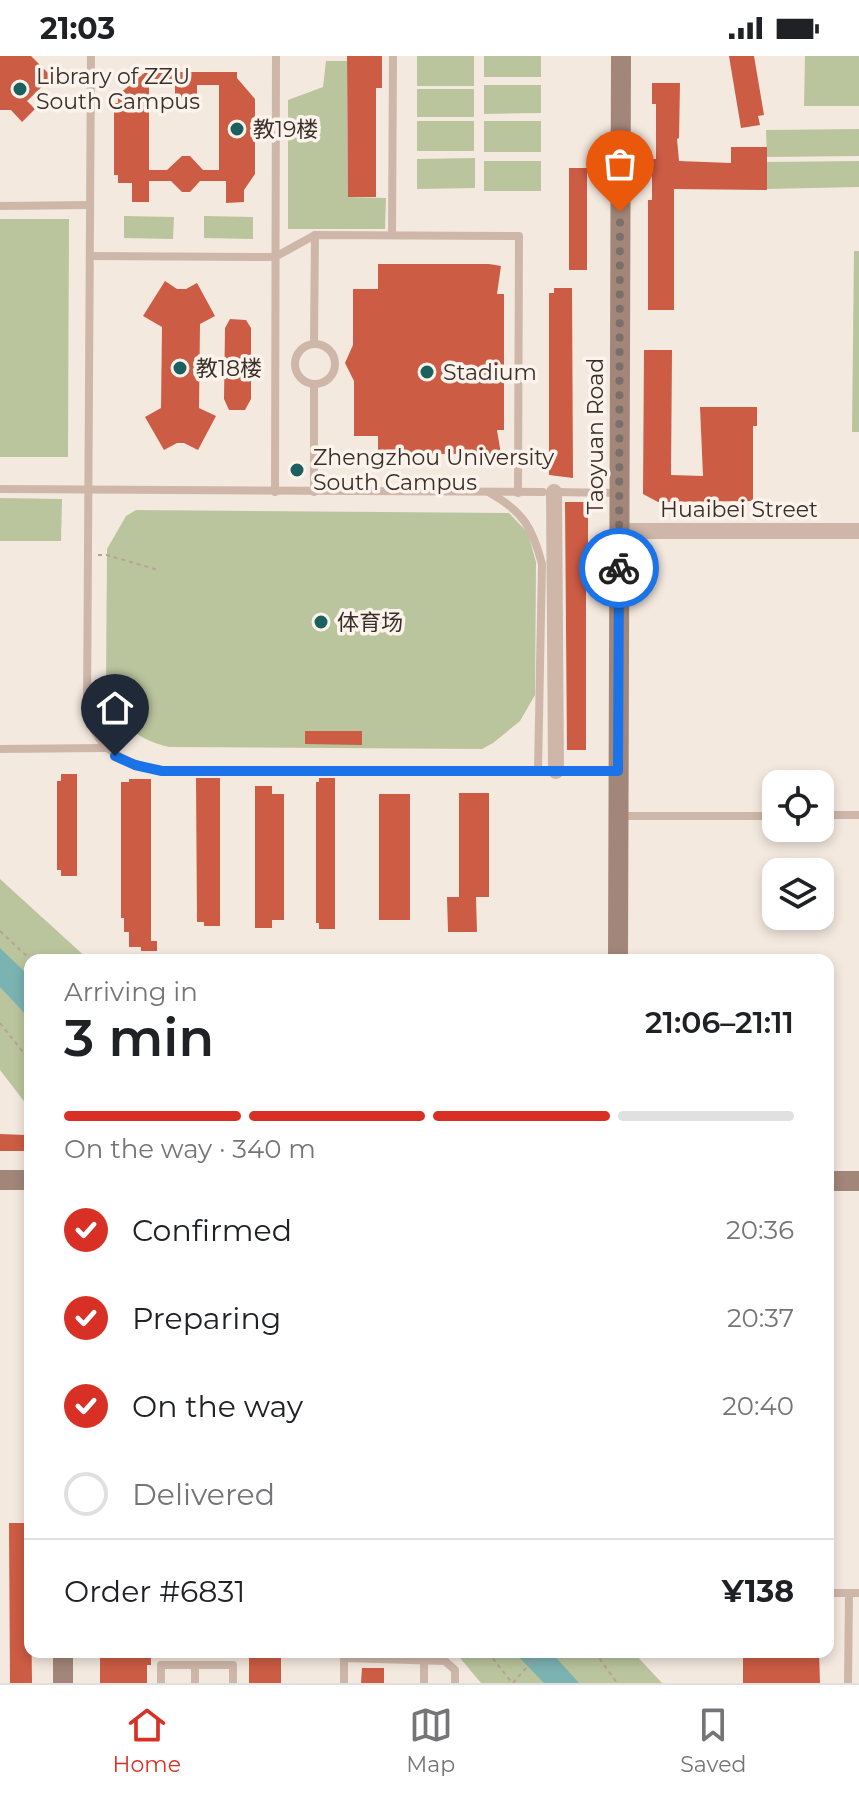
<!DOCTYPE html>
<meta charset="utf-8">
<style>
body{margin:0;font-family:Montserrat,"Noto Sans SC",sans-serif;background:#f2f2f2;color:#202124;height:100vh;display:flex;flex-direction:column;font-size:30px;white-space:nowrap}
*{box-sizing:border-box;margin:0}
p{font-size:26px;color:#757577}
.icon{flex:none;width:44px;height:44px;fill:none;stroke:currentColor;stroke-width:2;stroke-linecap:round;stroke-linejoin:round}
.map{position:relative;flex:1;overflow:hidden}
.details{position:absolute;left:24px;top:898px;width:810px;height:704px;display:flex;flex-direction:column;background:#fff;border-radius:16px;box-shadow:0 4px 12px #0003}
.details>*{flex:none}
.buttons{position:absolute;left:762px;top:714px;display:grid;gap:16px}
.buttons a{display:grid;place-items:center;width:72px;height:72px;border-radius:16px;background:#fff;box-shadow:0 4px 12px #0003;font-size:40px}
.pin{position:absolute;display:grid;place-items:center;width:68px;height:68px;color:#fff;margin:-82px -34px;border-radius:50% 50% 50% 0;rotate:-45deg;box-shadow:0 0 8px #0007}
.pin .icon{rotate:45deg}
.courier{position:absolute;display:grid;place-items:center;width:80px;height:80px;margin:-40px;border:6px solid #1a73e8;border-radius:50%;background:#fff;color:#222;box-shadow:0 2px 10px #0007}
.headline em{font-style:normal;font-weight:600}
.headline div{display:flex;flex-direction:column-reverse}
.headline{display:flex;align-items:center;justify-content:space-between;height:136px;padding:0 40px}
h1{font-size:52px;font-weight:600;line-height:60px}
.bar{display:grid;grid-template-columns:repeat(4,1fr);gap:12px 8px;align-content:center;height:96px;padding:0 40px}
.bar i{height:10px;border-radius:6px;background:#e0e0e0}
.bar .active{background:#d93025}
.bar p{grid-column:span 4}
.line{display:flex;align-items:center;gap:20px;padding:0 40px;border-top:2px solid #e0e0e0}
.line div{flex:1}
ol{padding:0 40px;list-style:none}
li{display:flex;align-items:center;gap:24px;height:88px}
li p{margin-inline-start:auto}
li .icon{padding:8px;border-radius:50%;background:#d93025;color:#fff;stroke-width:4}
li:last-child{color:#757577}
li i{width:44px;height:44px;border:4px solid #e0e0e0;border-radius:50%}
.status{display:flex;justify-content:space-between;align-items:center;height:56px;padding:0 40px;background:#fff;direction:ltr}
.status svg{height:22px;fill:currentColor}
.menu{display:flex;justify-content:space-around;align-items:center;height:112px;border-top:2px solid #e0e0e0;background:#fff;font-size:22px;color:#757577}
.menu a{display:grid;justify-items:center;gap:4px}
.menu .active{color:#d93025}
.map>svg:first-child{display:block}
.green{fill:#bac59d}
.water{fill:#7bb3b2}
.building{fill:#cd5c44;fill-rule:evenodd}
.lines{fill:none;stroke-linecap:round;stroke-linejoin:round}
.path{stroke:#baa193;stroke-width:2;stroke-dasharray:4 4;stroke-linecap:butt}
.lane{stroke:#ceb7a9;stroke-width:8}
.street{stroke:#ceb7a9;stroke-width:16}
.secondary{stroke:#a2867a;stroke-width:20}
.done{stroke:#7b6f69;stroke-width:8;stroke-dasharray:0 14.4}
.route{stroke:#1a73e8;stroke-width:10}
.poi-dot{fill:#1c5f5f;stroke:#fbf3ec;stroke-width:3}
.labels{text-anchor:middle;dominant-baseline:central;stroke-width:7;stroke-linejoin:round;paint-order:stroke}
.poi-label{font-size:22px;fill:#3a2e29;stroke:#fbf3ec;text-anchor:start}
.street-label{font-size:22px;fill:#3a2e29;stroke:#fbf3ec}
</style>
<div class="status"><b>21:03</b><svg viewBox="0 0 49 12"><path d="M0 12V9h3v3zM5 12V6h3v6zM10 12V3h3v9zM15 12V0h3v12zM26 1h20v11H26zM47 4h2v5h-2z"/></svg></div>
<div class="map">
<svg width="859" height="1627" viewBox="0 0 859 1627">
<rect width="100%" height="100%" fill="#f4e9df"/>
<g class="green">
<rect x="417" y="0" width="57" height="30"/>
<rect x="484" y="0" width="57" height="21"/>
<path d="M805 0H859V50H804Z"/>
<path d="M326 5H347L348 141 386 142 385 173H288V44L323 31Z"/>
<path d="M484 29H541V57L484 58Z"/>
<rect x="417" y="33" width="57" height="28"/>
<rect x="417" y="65" width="57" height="30"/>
<rect x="484" y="65" width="57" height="31"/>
<path d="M859 73V100L767 101 766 74Z"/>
<path d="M475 102V132L417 133V103Z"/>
<rect x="484" y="105" width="57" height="30"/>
<path d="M859 105V131L766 133V106Z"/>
<path d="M124 160 174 161 173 183 124 182Z"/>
<path d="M204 160 253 161V183L204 182Z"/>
<path d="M0 163H69L68 401H0Z"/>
<path d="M854 195H859V376H852Z"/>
<path d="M0 442 62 443 61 485H0Z"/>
<path d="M136 454 509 457 528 477 536 506 535 639 520 665 493 687 482 693 169 691C132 682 114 664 106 627L107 493 126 460Z"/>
<path d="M0 823 89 904H30V1053L0 1014Z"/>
<path d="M455 1596H633L662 1627H481Z"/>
</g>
<g class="water">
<path d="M0 892 30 921V963L0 931Z"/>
<path d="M514 1596H551L579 1627H544Z"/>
</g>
<g class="building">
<path d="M0 0H31L52 21 27 45 35 53 22 66 11 54H0Z"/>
<path d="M347 0H382V32H376V141H348Z"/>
<path d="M729 0H754L764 59 758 60 760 69 741 72Z"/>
<path d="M149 13V16H237V22L255 43V118L244 134V146L226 147V125H200L190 136H182L171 125H149V146H132V127H118V119H114V47H118V39ZM149 29H175V42L197 41V29H219V114H203L190 100H182L167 114H149Z"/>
<path d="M652 27H680L679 82 677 83 679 105 731 107V91H767V134L674 133V254H648V144H652V103H656V48H652Z"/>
<rect x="569" y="112" width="18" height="102"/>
<path d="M378 208H489L501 210 497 238H504V374H497L501 398H378V380H354V325L345 307 353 289V233H378Z"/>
<path d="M165 225 177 233H186L197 227 215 260 200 268 199 352 216 360 198 394 184 387H177L164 394 145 361 161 352 162 271 143 260Z"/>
<path d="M554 232H572L573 422 549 419V237H554Z"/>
<path d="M230 263 246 264 251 272V343L245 354H229L224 343 225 272Z"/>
<path d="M644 294H672L671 419 703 420 700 351H757V370H753V445L658 446 643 438Z"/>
<path d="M565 446H588V491H586V694H567Z"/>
<path d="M305 675H362V689L305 688Z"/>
<path d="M61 718H77V820H61V814H57V725H61Z"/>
<path d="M196 722H220V870H204V866H197Z"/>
<path d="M319 722H335V873H319V867H316V726H319Z"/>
<path d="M129 723H151V885H157V895H141V891H129V876H124V862H121V726H129Z"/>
<path d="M255 730H272V738H284V864H272V872H255Z"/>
<path d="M459 737H489V841H476L477 876H448L447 841H459Z"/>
<rect x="379" y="738" width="31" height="126"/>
<path d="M0 1078 26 1079V1095H0Z"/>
<path d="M9 1467H30L32 1627H10Z"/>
<path d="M100 1596H151V1609H147V1627H100Z"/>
<rect x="249" y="1596" width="32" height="31"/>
<path d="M743 1596H819L820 1627H743Z"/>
<path d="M362 1612H384V1627H361Z"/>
</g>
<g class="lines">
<g class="path">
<path d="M98 499H107L158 514"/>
<path d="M0 875 31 904"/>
<path d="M0 967 30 1005"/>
<path d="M488 1596 512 1627"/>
<path d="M595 1596 617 1627"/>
<path d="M513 1627 540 1596"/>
</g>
<g class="lane">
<path d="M91 0 87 655C97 695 124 707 162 715H618"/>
<path d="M0 150 90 149"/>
<path d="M392 179 393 0"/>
<path d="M90 200 275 201 315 179"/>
<circle cx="315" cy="308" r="20"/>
<path d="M314 288 315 179 519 180 518 437"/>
<path d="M0 433 543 436"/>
<path d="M275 436 276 0"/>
<path d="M314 436V329"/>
<path d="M552 436 618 437"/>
<path d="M490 437C523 455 533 473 542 508L538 715"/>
<path d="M0 693 105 692"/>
<path d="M820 759H859"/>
<path d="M619 760H776"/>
<path d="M828 1537H859"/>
<path d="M195 1609V1627"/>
<path d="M161 1627V1609H233V1627"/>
<path d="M344 1627V1602L445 1605 455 1614V1627"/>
<path d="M424 1627V1604"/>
<path d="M848 1627 849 1537"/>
</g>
<g class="street">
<path d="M554 436 556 715"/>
<path d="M619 475H859"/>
</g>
<g class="secondary">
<path d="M618 904 621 0"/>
<path d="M0 1124H30"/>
<path d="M828 1125H859"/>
<path d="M63 1596V1627"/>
</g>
</g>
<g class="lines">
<path class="done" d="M619 512 620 156"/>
<path class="route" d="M115 700 135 709 162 715H618L619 512"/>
</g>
<g class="poi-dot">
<circle cx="20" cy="33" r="8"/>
<circle cx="237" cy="73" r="8"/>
<circle cx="180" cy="312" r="8"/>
<circle cx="427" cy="316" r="8"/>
<circle cx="297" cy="414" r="8"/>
<circle cx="321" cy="566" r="8"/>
</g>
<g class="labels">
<g class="poi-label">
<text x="36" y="20">Library of ZZU<tspan x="36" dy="25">South Campus</tspan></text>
<text x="253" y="73">教19楼</text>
<text x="196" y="312">教18楼</text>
<text x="443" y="316">Stadium</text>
<text x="313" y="401">Zhengzhou University<tspan x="313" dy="25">South Campus</tspan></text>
<text x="337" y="566">体育场</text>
</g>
<g class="street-label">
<text transform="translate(595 380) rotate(-90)">Taoyuan Road</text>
<text x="739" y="453">Huaibei Street</text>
</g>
</g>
</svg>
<div class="buttons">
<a><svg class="icon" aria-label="locate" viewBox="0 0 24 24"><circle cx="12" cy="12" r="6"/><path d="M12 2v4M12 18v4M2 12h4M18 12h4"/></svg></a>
<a><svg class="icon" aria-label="layers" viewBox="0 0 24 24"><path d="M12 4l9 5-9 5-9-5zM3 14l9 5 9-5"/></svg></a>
</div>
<div class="pin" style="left:620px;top:156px;background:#ea580c"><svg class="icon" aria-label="bag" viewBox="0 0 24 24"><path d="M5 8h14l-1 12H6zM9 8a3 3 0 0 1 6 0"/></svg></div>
<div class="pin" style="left:115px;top:700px;background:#1f2937"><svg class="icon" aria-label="home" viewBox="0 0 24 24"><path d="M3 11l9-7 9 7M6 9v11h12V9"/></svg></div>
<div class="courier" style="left:619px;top:512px"><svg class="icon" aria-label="bike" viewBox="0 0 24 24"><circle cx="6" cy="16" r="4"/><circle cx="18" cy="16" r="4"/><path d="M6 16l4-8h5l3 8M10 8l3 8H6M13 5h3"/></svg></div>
<section class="details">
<div class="headline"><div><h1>3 min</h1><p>Arriving in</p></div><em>21:06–21:11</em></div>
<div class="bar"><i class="active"></i><i class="active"></i><i class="active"></i><i></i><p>On the way · 340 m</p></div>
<ol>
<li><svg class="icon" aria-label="check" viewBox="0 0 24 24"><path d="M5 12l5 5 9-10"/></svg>Confirmed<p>20:36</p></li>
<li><svg class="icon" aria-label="check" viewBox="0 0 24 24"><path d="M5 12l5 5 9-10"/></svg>Preparing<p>20:37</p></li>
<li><svg class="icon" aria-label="check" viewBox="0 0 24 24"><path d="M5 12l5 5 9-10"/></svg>On the way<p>20:40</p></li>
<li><i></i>Delivered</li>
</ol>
<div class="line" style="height:104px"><div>Order #6831</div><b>¥138</b></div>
</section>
</div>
<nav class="menu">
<a class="active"><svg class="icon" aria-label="home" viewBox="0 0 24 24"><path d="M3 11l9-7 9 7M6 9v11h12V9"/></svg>Home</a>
<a><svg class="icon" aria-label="map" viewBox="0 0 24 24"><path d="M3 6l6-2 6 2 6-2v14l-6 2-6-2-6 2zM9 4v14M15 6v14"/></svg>Map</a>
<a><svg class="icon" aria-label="saved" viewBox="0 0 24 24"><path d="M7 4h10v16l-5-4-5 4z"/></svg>Saved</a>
</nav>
